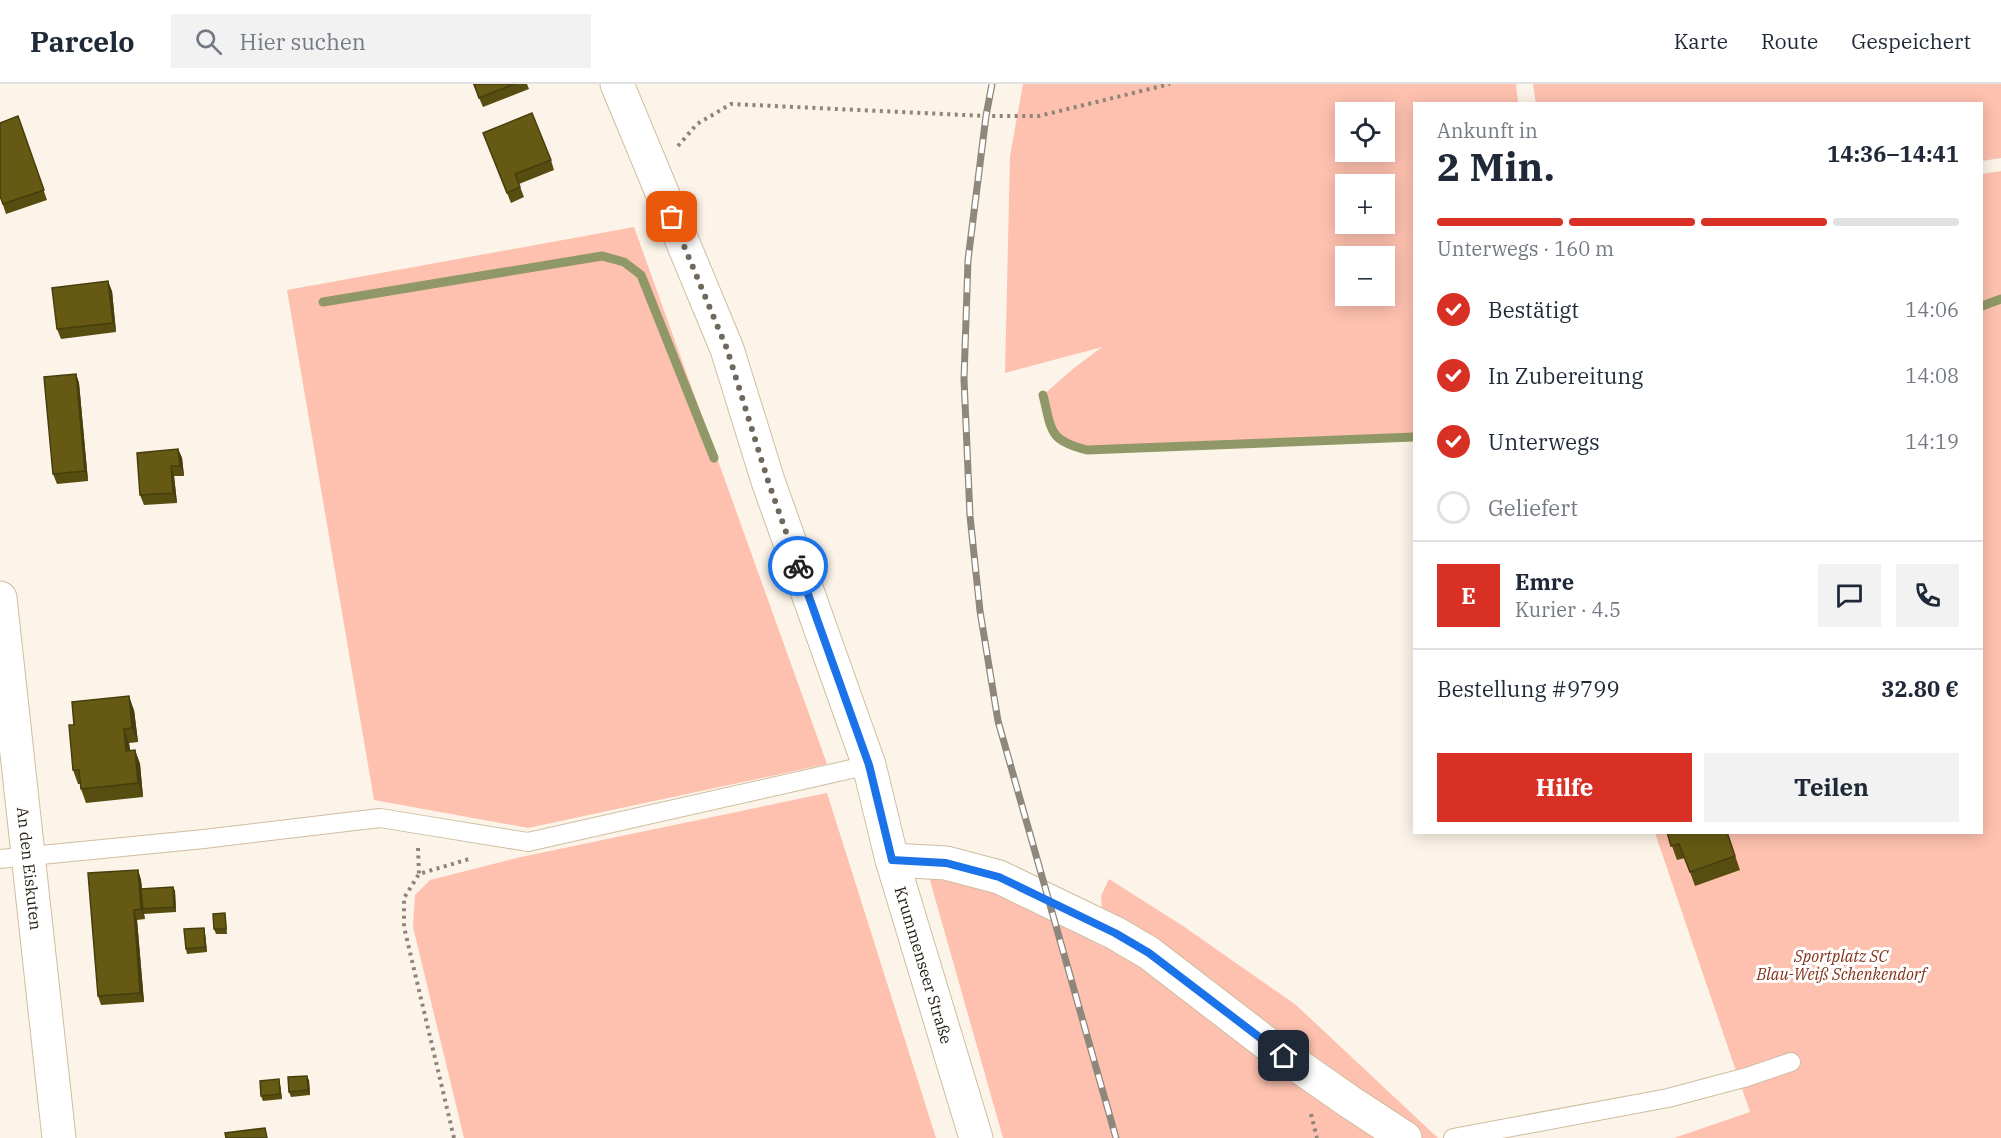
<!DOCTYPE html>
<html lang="de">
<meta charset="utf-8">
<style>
body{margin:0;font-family:"IBM Plex Serif",serif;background:#f2f2f3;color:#1f2937;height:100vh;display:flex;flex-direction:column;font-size:22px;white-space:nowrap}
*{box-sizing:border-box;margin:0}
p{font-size:20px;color:#747a83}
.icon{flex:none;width:33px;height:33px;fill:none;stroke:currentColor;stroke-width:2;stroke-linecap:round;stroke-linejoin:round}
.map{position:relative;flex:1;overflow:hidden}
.drawer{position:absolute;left:1413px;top:18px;width:570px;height:732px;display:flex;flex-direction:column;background:#fff;border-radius:0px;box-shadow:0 3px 15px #0003}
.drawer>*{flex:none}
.controls{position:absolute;left:1335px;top:18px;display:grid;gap:12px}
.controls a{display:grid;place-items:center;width:60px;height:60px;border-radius:0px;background:#fff;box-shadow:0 3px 15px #0003;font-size:30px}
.pin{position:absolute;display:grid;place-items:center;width:51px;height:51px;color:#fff;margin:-26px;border-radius:12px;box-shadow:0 3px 9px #0006}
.courier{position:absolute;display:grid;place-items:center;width:60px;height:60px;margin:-30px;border:4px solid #1a73e8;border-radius:50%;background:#fff;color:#222;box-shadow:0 2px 8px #0007}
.overview em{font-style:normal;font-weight:700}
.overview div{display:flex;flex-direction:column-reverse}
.overview{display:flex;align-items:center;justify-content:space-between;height:102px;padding:0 24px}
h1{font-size:39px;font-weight:700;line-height:45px}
.bar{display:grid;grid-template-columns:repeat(4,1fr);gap:9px 6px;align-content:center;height:72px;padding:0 24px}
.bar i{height:8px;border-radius:4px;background:#e0e1e3}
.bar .selected{background:#d93025}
.bar p{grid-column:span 4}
.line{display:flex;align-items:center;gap:15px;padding:0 24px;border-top:2px solid #e0e1e3}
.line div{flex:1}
.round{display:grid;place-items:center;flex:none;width:63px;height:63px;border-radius:0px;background:#f2f2f3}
ol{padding:0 24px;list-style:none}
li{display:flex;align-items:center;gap:18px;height:66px}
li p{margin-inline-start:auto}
li .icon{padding:6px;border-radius:50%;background:#d93025;color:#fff;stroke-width:4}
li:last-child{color:#747a83}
li i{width:33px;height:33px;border:3px solid #e0e1e3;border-radius:50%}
.button{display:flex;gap:12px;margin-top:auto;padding:12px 24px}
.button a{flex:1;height:69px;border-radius:0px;background:#d93025;color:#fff;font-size:24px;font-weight:700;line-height:69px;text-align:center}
.button a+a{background:#f2f2f3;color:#1f2937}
header{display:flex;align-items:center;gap:36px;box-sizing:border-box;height:84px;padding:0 30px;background:#fff;border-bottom:2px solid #e0e1e3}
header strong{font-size:28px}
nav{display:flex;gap:33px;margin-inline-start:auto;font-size:21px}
.search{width:420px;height:54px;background:#f2f2f3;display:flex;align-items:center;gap:15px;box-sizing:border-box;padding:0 21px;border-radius:0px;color:#747a83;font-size:22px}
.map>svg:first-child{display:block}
.green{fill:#fec1af;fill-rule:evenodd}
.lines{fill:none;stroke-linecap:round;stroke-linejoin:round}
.stream{stroke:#919867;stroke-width:9}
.lane-casing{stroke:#d0bda0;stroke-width:20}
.street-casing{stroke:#d0bda0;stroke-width:35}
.path{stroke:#8d857a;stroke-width:4;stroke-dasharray:3 4.5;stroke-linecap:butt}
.lane{stroke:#fff;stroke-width:18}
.street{stroke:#fff;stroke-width:33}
.rail-casing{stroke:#8e877b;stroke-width:7}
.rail{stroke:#fff;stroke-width:4.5;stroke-dasharray:14;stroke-linecap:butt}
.wall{fill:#584d10}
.shaded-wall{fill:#473e0d}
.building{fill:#665913;stroke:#473e0d;stroke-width:1.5}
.done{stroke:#70685d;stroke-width:6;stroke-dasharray:0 10.8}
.route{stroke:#1a73e8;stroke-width:8}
.labels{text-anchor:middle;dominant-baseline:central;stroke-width:6;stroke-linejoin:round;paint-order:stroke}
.street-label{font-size:16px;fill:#241d12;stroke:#fff}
.park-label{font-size:16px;font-style:italic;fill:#823219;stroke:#fff}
</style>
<header>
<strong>Parcelo</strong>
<div class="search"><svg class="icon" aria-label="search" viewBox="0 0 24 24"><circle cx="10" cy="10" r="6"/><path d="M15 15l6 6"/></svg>Hier suchen</div>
<nav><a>Karte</a><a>Route</a><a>Gespeichert</a></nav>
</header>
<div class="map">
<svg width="2001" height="1054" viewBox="0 0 2001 1054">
<rect width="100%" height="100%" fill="#fcf4e8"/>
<g class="green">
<path d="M1023 0H1516L1518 19 1414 20V353L1087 366C1048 356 1052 347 1043 311L1074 284 1102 263 1005 289 1010 72ZM1346 28H1384V68H1346ZM1346 100H1384V140H1346ZM1346 172H1384V212H1346Z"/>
<path d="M1533 0H2001V74L1982 77V20H1536Z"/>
<path d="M2001 87V1054H1674L1750 1028 1655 749 1982 748V90Z"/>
<path d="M634 143 827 680 528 744 374 716 287 206Z"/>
<path d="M827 709 936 1054H464L413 843 415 811 430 796 521 773Z"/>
<path d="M929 793 968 794 1105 864 1101 812 1109 795 1183 842 1296 921 1438 1054H1003Z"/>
</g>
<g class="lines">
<g class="stream">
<path d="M323 218 602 172 624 178 641 191 714 374"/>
<path d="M1982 222 2001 215"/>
<path d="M1043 311C1052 347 1048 356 1087 366L1414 353"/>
</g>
<defs>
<g id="lane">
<path d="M0 775 204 755 380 734 528 758 869 681"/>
<path d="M1453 1054 1668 1014 1747 993 1791 978"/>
</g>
<g id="street">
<path id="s1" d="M617 0 727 265 768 397 869 681 892 776 976 1054"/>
<path id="s2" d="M0 514 59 1054"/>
<path d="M892 776 946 779 999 793 1115 849 1149 869 1270 962 1350 1018 1405 1054"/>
</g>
</defs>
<use href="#lane" class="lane-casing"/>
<use href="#street" class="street-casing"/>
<g class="path">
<path d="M678 62 697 40 731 20 986 32H1039L1170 0"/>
<path d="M418 764 419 790"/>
<path d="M1311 1030 1317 1054"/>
<path d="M454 1054 404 843V814L419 790 469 775"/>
</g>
<use href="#lane" class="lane"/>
<use href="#street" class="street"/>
<defs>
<path id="rail" d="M992 0 986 32 968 176 964 295 970 432 980 527 998 637 1116 1054"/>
</defs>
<use href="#rail" class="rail-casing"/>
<use href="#rail" class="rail"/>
</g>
<g class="wall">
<path d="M473 0H527L529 5 483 23Z"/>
<path d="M18 32 47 116 6 130 0 112Z"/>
<path d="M483 49 551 76 554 86 519 100 524 113 511 119Z"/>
<path d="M112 207 116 248 61 255 57 245Z"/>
<path d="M76 290 79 299 88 397 57 400 53 390Z"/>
<path d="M178 365 182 374 184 392H174L177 419 144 421 140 411Z"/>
<path d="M134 626 138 658 129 659 130 666H135L140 680 143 713 86 719 81 705 80 700H78L73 686 74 641Z"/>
<path d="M1667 748H1727L1740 786 1695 802 1685 774 1677 776Z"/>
<path d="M138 786 141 796 142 805 173 803 175 807 176 828 144 830 145 835 137 836 144 918 101 921 98 912Z"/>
<path d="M226 834 227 850H216L214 845Z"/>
<path d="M204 844 205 849 207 868 187 870 186 865Z"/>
<path d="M279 995 280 1000 282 1015 263 1017 261 1012Z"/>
<path d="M309 996 310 1011 291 1013 289 1008Z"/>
</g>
<g class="shaded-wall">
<path d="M108 197 112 207 116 248 113 239Z"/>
<path d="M76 290 79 299 88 397 85 387Z"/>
<path d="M178 365 182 374 184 392 180 382Z"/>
<path d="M171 382 174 392 177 419 173 409Z"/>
<path d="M129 612 134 626 138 658 132 644Z"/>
<path d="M124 645 129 659 132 681 126 667Z"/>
<path d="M135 666 140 680 143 713 138 699Z"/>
<path d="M138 786 141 796 144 825H143L145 835 141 825Z"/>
<path d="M173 803 175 807 176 828 174 823Z"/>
<path d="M134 826 137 836 144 918 140 909Z"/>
<path d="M204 844 205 849 207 868 205 863Z"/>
<path d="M307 992 309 996 310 1011 308 1006Z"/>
<path d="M279 995 280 1000 282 1015 280 1010Z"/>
</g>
<g class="building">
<path d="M474 0H514L479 14Z"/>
<path d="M532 29 551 76 515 90 520 103 507 109 483 49Z"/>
<path d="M18 32 44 106 3 120 0 112V39Z"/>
<path d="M108 197 113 239 57 245 52 204Z"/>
<path d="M76 290 85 387 53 390 44 293Z"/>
<path d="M178 365 180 382H171L173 409 140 411 137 369Z"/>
<path d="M129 612 132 644 124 645 126 667 135 666 138 699 81 705 79 686H73L69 641H74L72 618Z"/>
<path d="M1667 748H1727L1735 772 1690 788 1679 760 1671 762Z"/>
<path d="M138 786 141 825 134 826 140 909 98 912 88 789Z"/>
<path d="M173 803 174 823 143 825 141 805Z"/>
<path d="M225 829 226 845H214L213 830Z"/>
<path d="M204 844 205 863 186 865 184 845Z"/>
<path d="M307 992 308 1006 289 1008 288 993Z"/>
<path d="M279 995 280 1010 261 1012 260 997Z"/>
<path d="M265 1044 267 1054H226L225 1049Z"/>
</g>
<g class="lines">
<path class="done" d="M672 133 727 265 768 397 798 482"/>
<path class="route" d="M798 482 869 681 892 776 946 779 999 793 1115 849 1149 869 1284 972"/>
</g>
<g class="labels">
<g class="street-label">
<text stroke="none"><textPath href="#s2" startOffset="272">An den Eiskuten</textPath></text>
<text stroke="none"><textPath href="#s1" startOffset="934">Krummenseer Straße</textPath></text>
</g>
<g class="park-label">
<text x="1841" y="872">Sportplatz SC<tspan x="1841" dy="18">Blau-Weiß Schenkendorf</tspan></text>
</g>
</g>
</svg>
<div class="controls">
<a><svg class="icon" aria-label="locate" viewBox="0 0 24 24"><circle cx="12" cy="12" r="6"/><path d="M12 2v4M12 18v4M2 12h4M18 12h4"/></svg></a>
<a>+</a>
<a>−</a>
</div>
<div class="pin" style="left:672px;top:133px;background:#ea580c"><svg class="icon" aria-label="bag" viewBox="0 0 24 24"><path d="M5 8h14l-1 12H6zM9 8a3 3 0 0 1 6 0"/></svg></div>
<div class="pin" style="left:1284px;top:972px;background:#1f2937"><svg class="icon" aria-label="home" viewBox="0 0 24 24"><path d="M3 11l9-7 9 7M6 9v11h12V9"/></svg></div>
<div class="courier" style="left:798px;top:482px"><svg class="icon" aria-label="bike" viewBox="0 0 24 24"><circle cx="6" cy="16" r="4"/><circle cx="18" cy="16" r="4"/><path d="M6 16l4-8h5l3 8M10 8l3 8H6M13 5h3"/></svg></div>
<section class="drawer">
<div class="overview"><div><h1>2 Min.</h1><p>Ankunft in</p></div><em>14:36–14:41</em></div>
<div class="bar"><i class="selected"></i><i class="selected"></i><i class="selected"></i><i></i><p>Unterwegs · 160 m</p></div>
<ol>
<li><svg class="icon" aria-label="check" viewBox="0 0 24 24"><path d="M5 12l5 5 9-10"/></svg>Bestätigt<p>14:06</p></li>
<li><svg class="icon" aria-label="check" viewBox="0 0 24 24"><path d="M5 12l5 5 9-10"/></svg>In Zubereitung<p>14:08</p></li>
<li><svg class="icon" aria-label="check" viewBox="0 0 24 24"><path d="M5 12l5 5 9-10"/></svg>Unterwegs<p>14:19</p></li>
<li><i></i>Geliefert</li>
</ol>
<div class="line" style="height:108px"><b class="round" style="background:#d93025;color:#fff">E</b><div><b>Emre</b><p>Kurier · 4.5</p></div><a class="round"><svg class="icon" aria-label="chat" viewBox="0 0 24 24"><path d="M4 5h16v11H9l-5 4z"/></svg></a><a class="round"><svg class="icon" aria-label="phone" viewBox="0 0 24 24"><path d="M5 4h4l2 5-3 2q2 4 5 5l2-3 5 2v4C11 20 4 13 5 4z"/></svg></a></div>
<div class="line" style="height:78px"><div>Bestellung #9799</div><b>32.80 €</b></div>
<div class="button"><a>Hilfe</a><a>Teilen</a></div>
</section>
</div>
